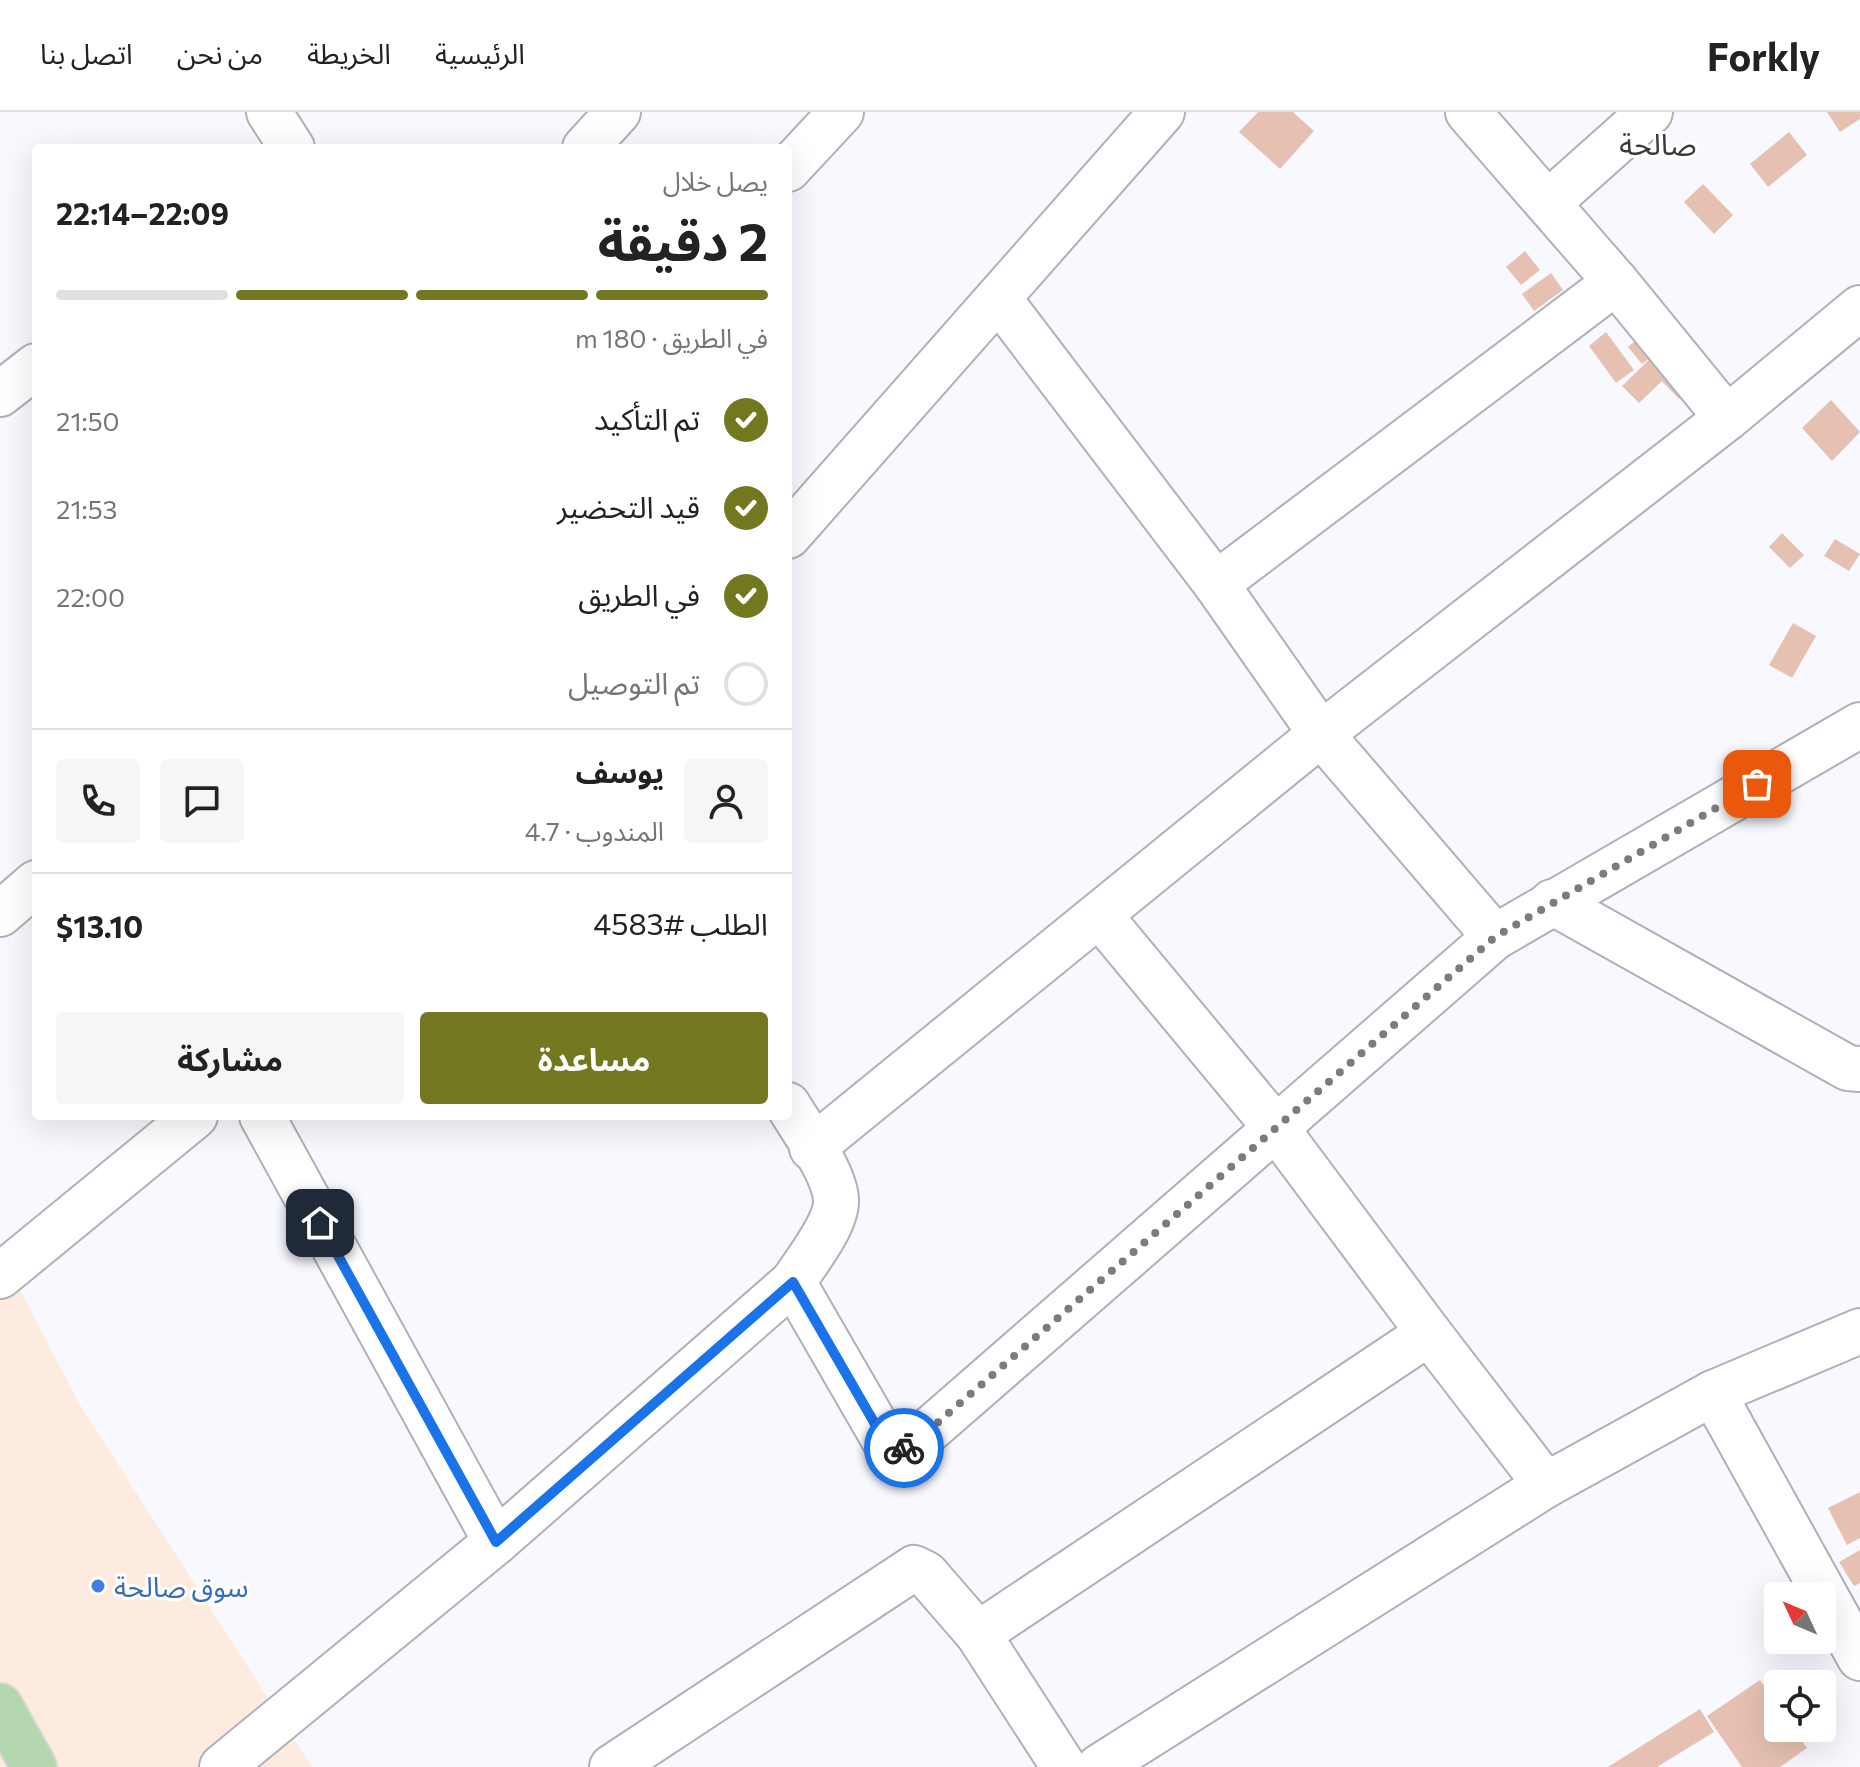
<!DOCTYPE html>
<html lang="ar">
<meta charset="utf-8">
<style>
body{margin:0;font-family:Commissioner,"Noto Sans Arabic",sans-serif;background:#f6f6f6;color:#222;direction:rtl;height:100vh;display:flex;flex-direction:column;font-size:30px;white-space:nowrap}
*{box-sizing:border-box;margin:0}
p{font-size:26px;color:#767676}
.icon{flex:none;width:44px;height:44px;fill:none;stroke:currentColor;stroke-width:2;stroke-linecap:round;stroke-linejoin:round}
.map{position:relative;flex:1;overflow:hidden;direction:ltr}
.details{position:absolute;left:32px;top:32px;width:760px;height:976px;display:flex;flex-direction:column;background:#fff;border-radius:8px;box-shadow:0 8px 32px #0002;direction:rtl}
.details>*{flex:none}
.needle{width:52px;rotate:314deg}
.controls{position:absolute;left:1764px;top:1470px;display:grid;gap:16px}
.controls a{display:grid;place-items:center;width:72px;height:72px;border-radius:8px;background:#fff;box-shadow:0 8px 32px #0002;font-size:40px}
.pin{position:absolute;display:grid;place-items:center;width:68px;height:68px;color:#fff;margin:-34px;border-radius:16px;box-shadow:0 4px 12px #0006}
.courier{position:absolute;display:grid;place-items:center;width:80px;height:80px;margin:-40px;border:6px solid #1a73e8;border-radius:50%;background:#fff;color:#222;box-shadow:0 2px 10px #0007}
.headline em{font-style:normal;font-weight:700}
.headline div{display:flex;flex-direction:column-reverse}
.headline{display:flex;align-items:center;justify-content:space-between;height:136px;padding:0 24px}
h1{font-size:52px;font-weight:700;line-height:60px}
.bar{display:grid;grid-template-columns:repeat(4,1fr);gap:12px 8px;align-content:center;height:96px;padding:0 24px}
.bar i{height:10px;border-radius:6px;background:#e0e0e0}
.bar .selected{background:#737820}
.bar p{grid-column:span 4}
.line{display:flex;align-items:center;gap:20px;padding:0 24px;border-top:2px solid #e0e0e0}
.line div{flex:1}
.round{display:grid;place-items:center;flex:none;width:84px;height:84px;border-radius:8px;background:#f6f6f6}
ol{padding:0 24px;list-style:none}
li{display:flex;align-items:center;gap:24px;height:88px}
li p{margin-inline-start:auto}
li .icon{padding:8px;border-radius:50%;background:#737820;color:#fff;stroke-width:4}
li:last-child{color:#767676}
li i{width:44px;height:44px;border:4px solid #e0e0e0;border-radius:50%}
.primary-button{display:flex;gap:16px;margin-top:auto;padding:16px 24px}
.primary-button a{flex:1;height:92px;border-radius:8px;background:#737820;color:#fff;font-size:32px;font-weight:700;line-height:92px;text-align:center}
.primary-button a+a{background:#f6f6f6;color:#222}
header{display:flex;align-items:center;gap:48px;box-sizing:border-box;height:112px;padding:0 40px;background:#fff;border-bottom:2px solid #e0e0e0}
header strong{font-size:38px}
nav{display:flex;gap:44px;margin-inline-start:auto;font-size:28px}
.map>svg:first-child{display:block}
.commercial{fill:#fdebe0}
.building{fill:#e6c1b1}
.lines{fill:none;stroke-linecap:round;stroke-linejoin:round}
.minor-casing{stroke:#b0b0b8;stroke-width:48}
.major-casing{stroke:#d7d7d8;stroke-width:48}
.minor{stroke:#fff;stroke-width:44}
.major{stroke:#b5d7af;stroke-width:44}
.done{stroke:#7c7c80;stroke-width:8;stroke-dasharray:0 14.4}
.route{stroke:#1a73e8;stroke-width:10}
.shop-dot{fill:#3f7fe0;stroke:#fff;stroke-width:3}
.labels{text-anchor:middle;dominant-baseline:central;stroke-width:6;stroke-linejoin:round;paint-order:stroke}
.shop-label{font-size:28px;fill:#366cbe;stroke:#fff;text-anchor:start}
.neighbourhood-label{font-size:30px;fill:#39393c;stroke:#fff}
</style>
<header>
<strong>Forkly</strong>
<nav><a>الرئيسية</a><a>الخريطة</a><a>من نحن</a><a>اتصل بنا</a></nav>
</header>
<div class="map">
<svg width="1860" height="1655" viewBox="0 0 1860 1655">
<rect width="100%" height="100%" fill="#f8f8ff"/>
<path class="commercial" d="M0 1140 80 1293 312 1655H0Z"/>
<g class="building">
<path d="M1258 0H1293L1314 19 1280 57 1239 20Z"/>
<path d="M1827 0H1860V7L1840 20Z"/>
<path d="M1789 20 1807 43 1768 75 1750 52Z"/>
<path d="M1703 72 1733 103 1714 122 1684 90Z"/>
<path d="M1525 139 1540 158 1521 173 1506 155Z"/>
<path d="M1551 161 1563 178 1534 199 1522 182Z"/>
<path d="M1606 220 1634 258 1616 271 1589 234Z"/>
<path d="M1644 222 1691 275 1679 287 1662 269 1639 291 1622 274 1655 242 1642 252 1628 235Z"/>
<path d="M1831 288 1860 320 1832 349 1802 316Z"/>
<path d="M1782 421 1804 443 1790 456 1769 435Z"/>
<path d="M1835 427 1860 442 1849 459 1824 444Z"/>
<path d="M1793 511 1816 524 1792 566 1769 553Z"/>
<path d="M1860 1380V1426L1847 1433 1828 1396Z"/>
<path d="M1860 1438V1471L1854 1474 1839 1450Z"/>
<path d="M1760 1568 1778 1594V1616H1793L1807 1636 1780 1655H1742L1707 1604Z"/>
<path d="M1700 1597 1714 1620 1657 1655H1608Z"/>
</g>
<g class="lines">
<defs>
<g id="minor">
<path d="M269 0 292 36"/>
<path d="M1468 0 1616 170 1727 306"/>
<path d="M585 36 618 0"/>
<path d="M788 57 841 0"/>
<path d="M1548 91 1650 0"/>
<path d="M999 187 1216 472 1321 622 1495 825"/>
<path d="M0 282 36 254"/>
<path d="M788 424 1162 0"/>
<path d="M1216 472 1616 170"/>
<path d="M1552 790 1848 956 1860 957"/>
<path d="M0 802 36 771"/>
<path d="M1100 804 1276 1016 1429 1221 1546 1373"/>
<path d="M262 1004 496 1430"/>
<path d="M812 1036 1321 622 1727 306 1860 196"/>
<path d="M0 1164 195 1004"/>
<path d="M793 1170 886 1331 900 1338 912 1333 1495 825 1860 613"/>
<path d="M1713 1281 1860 1546"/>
<path d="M978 1522 1429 1221"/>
<path d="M222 1655 496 1430 793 1170C806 1150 837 1112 836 1088 835 1061 802 1017 788 993"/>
<path d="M612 1655 914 1456 926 1462 978 1522 1064 1655"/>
<path d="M1099 1655 1546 1373 1713 1281 1860 1219"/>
</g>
<path id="major" d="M0 1594 34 1655"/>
</defs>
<use href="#minor" class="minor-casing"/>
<use href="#major" class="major-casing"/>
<use href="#minor" class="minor"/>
<use href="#major" class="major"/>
</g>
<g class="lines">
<path class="done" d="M904 1336 912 1333 1495 825 1757 672"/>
<path class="route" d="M320 1111 496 1430 793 1170 886 1331 900 1338 904 1336"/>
</g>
<circle class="shop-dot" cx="98" cy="1474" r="8"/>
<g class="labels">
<g class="shop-label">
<text x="114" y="1474">سوق صالحة</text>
</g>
<g class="neighbourhood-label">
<text x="1658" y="30">صالحة</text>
</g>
</g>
</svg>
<div class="controls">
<a><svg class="needle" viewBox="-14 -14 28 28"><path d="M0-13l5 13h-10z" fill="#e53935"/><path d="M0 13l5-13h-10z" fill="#767676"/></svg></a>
<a><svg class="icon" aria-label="locate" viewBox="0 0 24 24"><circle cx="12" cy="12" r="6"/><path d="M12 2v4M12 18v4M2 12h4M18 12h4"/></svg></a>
</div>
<div class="pin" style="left:1757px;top:672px;background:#ea580c"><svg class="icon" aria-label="bag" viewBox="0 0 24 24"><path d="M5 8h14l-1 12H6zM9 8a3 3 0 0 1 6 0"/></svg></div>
<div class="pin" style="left:320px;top:1111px;background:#1f2937"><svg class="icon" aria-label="home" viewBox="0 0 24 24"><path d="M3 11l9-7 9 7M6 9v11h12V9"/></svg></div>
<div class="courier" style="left:904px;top:1336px"><svg class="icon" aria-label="bike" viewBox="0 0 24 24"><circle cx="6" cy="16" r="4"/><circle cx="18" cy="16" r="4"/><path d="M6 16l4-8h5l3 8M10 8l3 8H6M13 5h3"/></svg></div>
<section class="details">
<div class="headline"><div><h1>2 دقيقة</h1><p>يصل خلال</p></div><em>22:09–22:14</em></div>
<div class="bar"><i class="selected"></i><i class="selected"></i><i class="selected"></i><i></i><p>في الطريق · 180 m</p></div>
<ol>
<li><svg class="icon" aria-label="check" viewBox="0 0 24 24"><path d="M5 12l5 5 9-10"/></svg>تم التأكيد<p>21:50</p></li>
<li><svg class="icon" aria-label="check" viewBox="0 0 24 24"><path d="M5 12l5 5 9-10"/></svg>قيد التحضير<p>21:53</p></li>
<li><svg class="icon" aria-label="check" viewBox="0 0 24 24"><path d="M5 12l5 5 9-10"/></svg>في الطريق<p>22:00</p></li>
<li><i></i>تم التوصيل</li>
</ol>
<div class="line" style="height:144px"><a class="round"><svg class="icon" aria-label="person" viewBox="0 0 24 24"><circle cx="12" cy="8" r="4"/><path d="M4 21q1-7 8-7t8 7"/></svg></a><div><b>يوسف</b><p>المندوب · 4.7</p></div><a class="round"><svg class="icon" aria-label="chat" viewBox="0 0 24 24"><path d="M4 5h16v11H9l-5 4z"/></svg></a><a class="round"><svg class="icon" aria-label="phone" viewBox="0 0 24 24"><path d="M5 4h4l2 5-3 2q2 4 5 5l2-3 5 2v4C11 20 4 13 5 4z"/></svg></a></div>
<div class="line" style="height:104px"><div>الطلب #4583</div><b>$13.10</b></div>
<div class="primary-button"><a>مساعدة</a><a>مشاركة</a></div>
</section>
</div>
